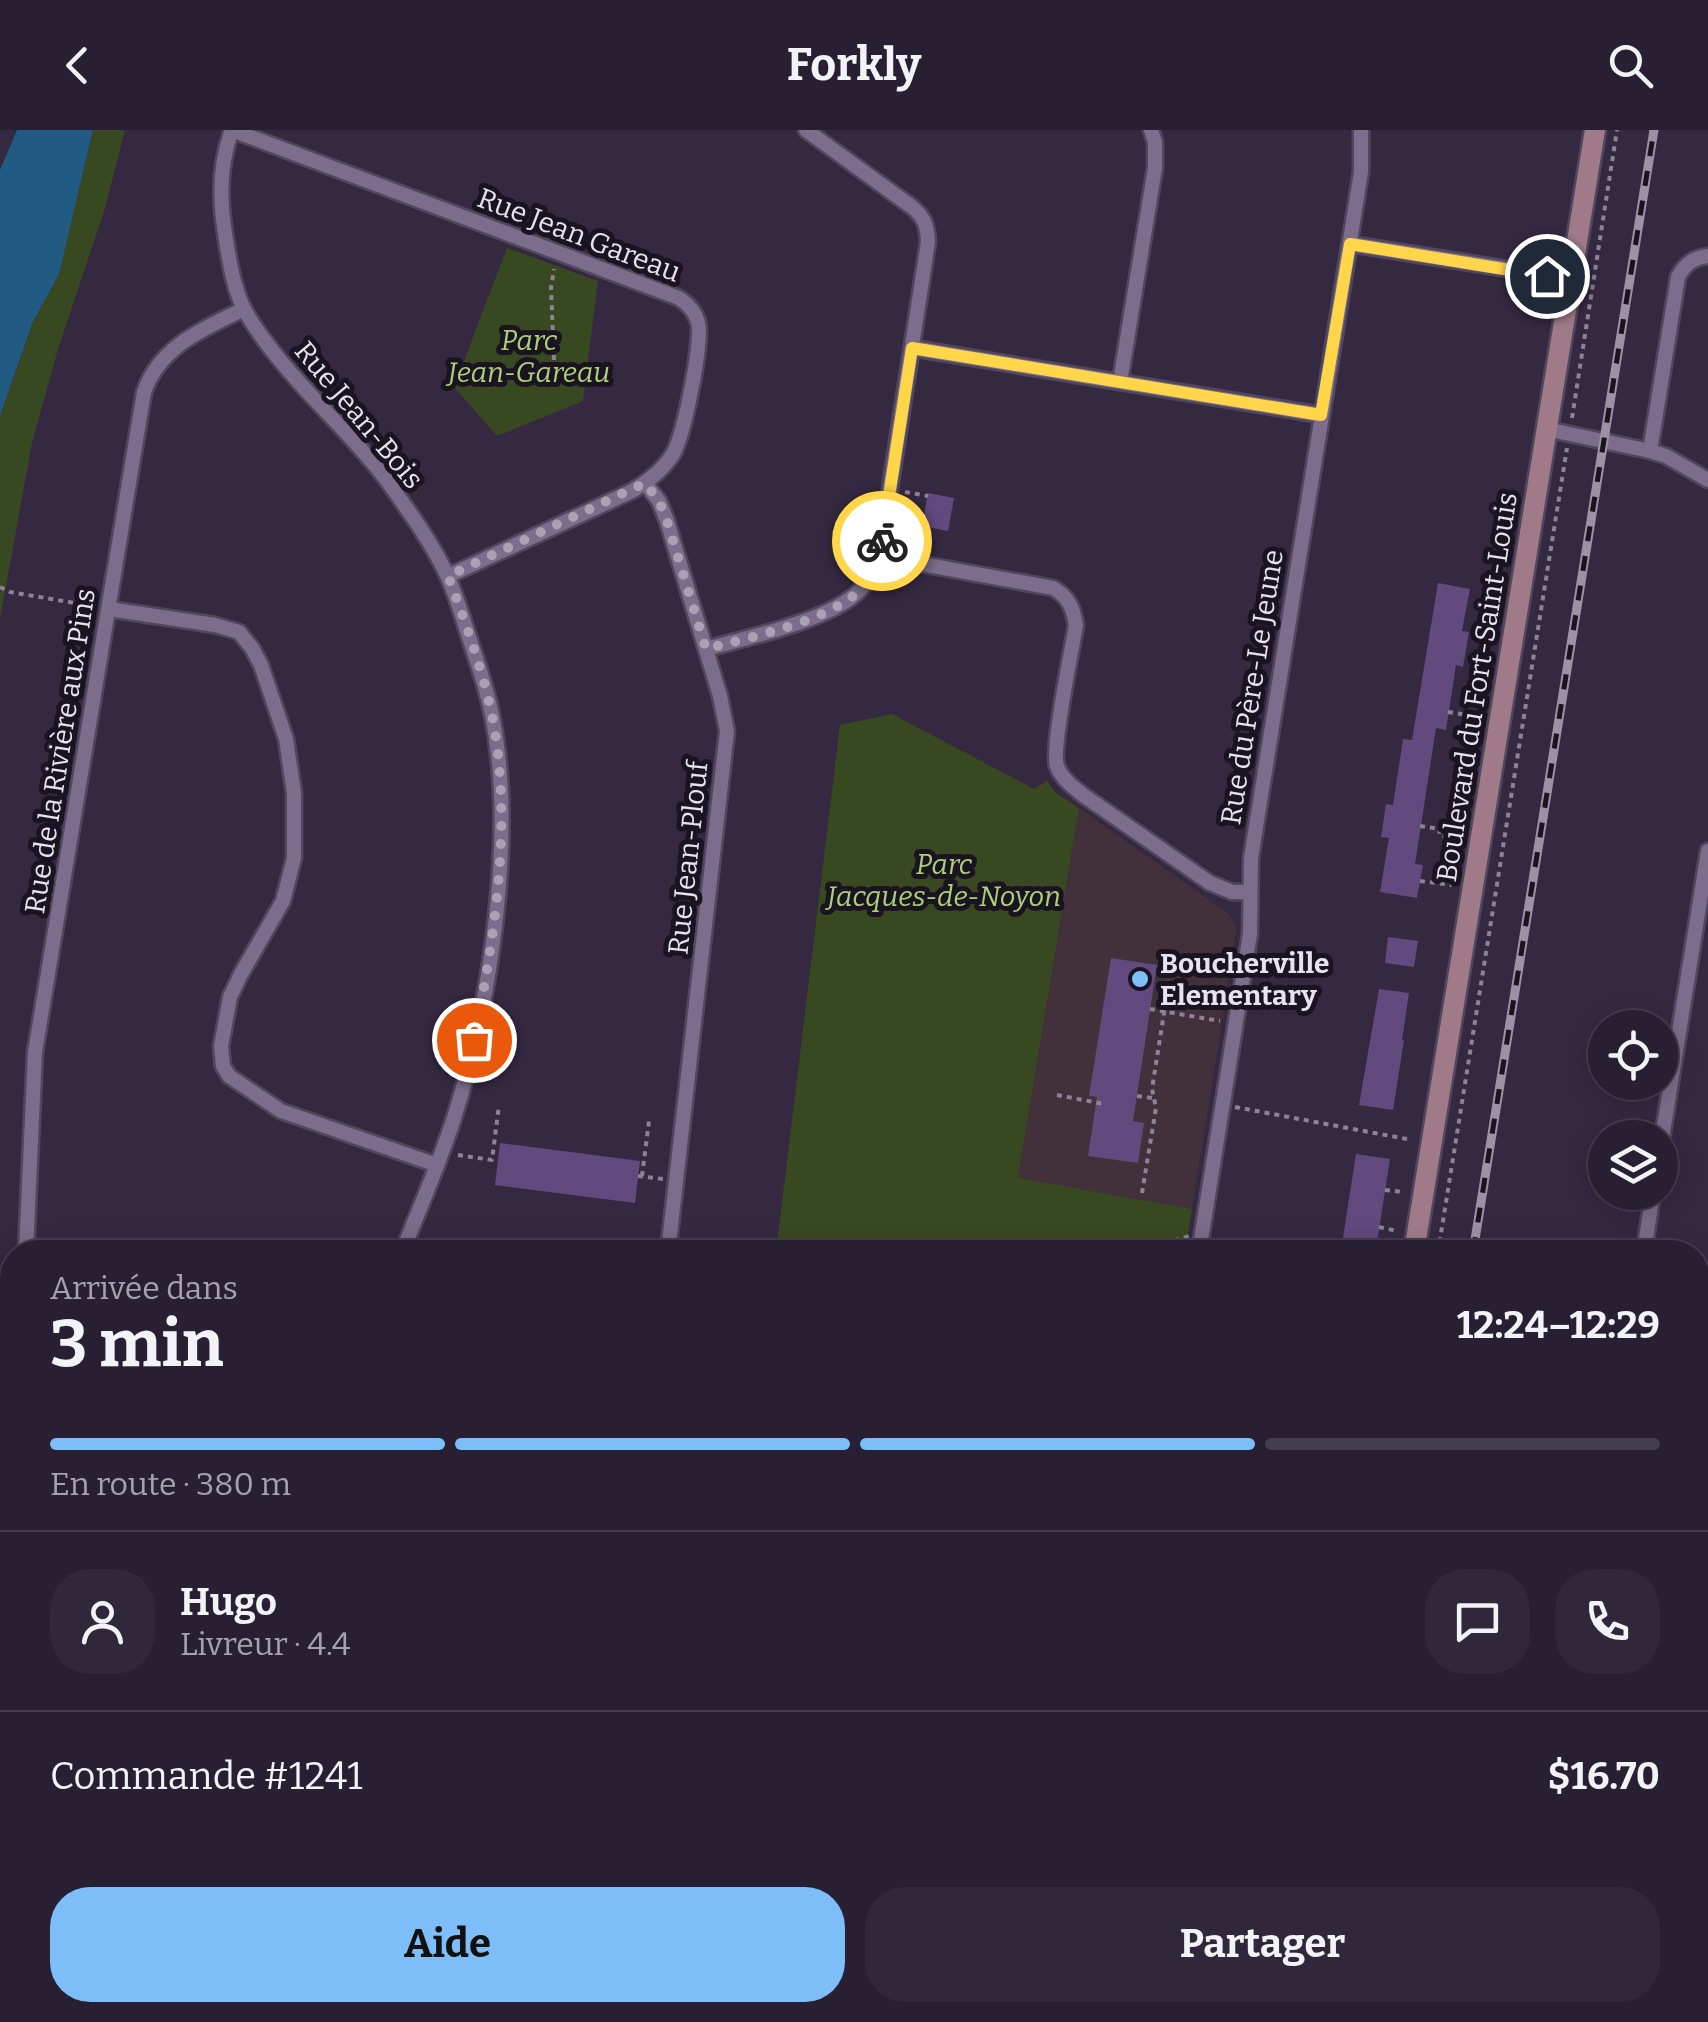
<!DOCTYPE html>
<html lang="fr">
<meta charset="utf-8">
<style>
body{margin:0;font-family:Bitter,serif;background:#30273a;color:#f1f3f6;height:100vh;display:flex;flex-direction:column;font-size:38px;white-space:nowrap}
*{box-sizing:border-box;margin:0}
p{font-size:32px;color:#a5a2ac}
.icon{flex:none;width:55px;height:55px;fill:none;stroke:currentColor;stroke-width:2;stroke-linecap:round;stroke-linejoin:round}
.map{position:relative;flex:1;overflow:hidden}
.side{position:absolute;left:0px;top:1110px;width:1710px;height:782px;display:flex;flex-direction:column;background:#281f32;border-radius:40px 40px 0 0;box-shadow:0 5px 25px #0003,0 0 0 2px #443d4d}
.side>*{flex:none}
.tools{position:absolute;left:1588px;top:880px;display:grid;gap:20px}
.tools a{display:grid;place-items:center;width:90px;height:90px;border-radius:50%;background:#281f32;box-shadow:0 5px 25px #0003,0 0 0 2px #443d4d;font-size:50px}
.pin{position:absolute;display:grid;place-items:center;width:85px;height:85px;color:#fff;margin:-42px;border:5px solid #fff;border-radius:50%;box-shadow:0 2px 10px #0007}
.courier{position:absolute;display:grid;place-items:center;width:100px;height:100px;margin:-50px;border:8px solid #ffd54a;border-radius:50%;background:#fff;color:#222;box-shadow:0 2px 12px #0007}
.summary em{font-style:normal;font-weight:700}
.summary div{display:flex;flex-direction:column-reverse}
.summary{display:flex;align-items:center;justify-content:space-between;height:170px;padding:0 50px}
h1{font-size:65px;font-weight:700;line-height:75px}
.bar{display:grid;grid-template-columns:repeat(4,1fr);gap:15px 10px;align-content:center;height:120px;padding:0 50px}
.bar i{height:12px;border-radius:8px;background:#443d4d}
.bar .active{background:#7dbef9}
.bar p{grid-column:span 4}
.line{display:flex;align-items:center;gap:25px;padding:0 50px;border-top:2px solid #443d4d}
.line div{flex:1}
.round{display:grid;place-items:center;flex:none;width:105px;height:105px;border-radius:40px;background:#30273a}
.button{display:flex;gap:20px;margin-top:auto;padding:20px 50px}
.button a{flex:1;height:115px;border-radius:40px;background:#7dbef9;color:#111;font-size:40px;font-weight:700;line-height:115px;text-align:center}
.button a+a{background:#30273a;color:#f1f3f6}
header{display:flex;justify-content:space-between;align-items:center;height:130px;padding:0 50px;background:#281f32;font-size:45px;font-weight:700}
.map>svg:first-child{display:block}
.education{fill:#42313b}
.green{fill:#384820}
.water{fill:#215b83}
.building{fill:#62497e}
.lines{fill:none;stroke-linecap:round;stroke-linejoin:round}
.street-casing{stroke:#51475d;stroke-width:19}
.secondary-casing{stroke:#51475d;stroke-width:25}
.path{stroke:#8c8398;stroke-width:4;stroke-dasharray:5 5;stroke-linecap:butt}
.street{stroke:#7b6d8b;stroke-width:14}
.secondary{stroke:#a07a89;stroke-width:20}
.rail-casing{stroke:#9b92a6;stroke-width:9}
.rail{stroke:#1a1420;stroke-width:5;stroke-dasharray:15;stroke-linecap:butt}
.done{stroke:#a9a1b4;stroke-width:10;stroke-dasharray:0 18}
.route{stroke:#ffd54a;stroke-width:12}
.poi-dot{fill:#7dbef9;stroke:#1a1420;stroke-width:4}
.labels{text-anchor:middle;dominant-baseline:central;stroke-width:10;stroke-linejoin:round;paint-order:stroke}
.street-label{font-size:28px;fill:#e8e1f2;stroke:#1a1420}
.park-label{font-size:28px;font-style:italic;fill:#adcf79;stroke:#1a1420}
.poi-label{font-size:28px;font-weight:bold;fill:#e8e1f2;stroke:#1a1420;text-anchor:start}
</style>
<header><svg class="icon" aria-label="back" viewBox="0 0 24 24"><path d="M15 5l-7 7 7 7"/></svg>Forkly<svg class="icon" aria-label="search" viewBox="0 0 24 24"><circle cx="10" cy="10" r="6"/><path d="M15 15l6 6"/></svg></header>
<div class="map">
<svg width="1708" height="1892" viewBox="0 0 1708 1892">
<rect width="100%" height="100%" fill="#352942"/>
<path class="education" d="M1079 678 1219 777 1230 786 1235 795 1236 803 1192 1079 1018 1049Z"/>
<g class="green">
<path d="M93 0H125L105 78 58 219 32 313 0 489V286L32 194 59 143Z"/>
<path d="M507 118 598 151 583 271 497 306 454 257Z"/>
<path d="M892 584 1034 659 1047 651 1056 663 1079 678 1018 1048 1192 1079 1185 1122H776L840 595Z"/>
<path d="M0 1661 12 1674V1880H235L239 1892H0Z"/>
</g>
<path class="water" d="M17 0H93L59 144 32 194 0 286V40Z"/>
<g class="building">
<path d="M928 363 954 368 948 401 922 396Z"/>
<path d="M1438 453 1470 459 1462 501 1469 502 1463 537 1456 535 1446 600 1436 598 1415 734 1423 735 1417 768 1380 762 1389 708 1381 707 1386 674 1393 675 1403 609 1412 610Z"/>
<path d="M1388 807 1418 811 1414 837 1385 833Z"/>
<path d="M1111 828 1157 835 1133 991 1144 993 1138 1033 1088 1026 1097 967 1089 966Z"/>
<path d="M1379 859 1409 863 1402 910H1404L1393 980 1359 975Z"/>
<path d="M500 1013 640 1031 635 1073 495 1055Z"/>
<path d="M1356 1024 1390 1029 1376 1119 1342 1114Z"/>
</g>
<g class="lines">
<defs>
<g id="street">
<path d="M1350 114 1571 149"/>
<path d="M912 218 1321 285"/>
<path d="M1120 252 1155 38V12L1151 0"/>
<path d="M1546 299 1650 321 1666 326 1708 350"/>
<path d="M1650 321 1678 147C1685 134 1693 128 1708 126"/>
<path d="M645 353 659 371 667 391 720 566 727 601 668 1122"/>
<path d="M878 426 1053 458C1069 467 1073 478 1076 495 1072 519 1051 620 1057 636 1061 648 1073 657 1083 665L1210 753 1232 762H1249"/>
<path d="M109 479 215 495 239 502 252 518 261 535 286 609 294 663V728L283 771 241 844 230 867 221 916 223 936 229 946 281 981 437 1035"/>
<path d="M706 519C748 507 830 491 860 460 873 446 878 428 882 410L928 112C927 95 925 88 912 77L806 0"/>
<path d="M1660 1021 1708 721"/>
<path d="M26 1117 142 1122"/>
<path d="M26 1122 35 922 144 262C160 216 203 199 244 179"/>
<path d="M402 1122C420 1078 439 1034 454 988 491 872 516 705 492 585 486 555 475 526 466 498 460 479 454 459 445 441 430 410 408 380 388 352 352 303 304 264 268 215 259 203 250 191 243 177 232 153 228 123 224 97 219 63 220 32 232 0L679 168C688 174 695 181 698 192 703 212 684 305 673 324 663 340 647 352 632 361L448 446"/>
<path d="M1199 1122 1250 804 1251 728 1361 42V0"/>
<path d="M1644 1122 1653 1062"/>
<path d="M1698 1209 1708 1212"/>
<path d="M1698 1449 1708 1452"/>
<path d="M1698 1701 1708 1707"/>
<path d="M259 1880 264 1892"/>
<path d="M484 1880 491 1892"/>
<path d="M859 1880 862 1892"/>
<path d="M1560 1880 1578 1892"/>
<path d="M1078 1892 1084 1880"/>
<path d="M1520 1892 1522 1880"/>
</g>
<g id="secondary">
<path d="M1414 1122 1595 0"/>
<path d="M1289 1892 1290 1880"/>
</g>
</defs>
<use href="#street" class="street-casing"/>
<use href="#secondary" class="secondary-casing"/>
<g class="path">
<path d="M554 230 551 158 554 139"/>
<path d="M1572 288 1617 0"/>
<path d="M905 362 928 366"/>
<path d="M0 457 10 462 93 476"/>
<path d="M1448 582 1480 587"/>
<path d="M1420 696 1440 699 1439 705 1460 709"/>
<path d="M1440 699 1441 692 1462 697"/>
<path d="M1420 751 1452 755"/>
<path d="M1150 879 1220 891"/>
<path d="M1057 965 1104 974"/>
<path d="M1137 966 1152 968"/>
<path d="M1235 977 1412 1010"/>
<path d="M458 1025 492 1030 499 975"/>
<path d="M638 1046 663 1049"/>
<path d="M642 1046 649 991"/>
<path d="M1385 1060 1403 1062"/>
<path d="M1142 1063 1156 978 1152 959 1170 845 1156 842"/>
<path d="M1379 1097 1397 1101"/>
<path d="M1442 1112 1471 1122"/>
<path d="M1136 1122 1189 1106"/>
<path d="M1438 1122 1567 318"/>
<path d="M1315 1892 1317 1880"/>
</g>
<use href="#street" class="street"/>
<use href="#secondary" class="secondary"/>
<defs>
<g id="rail">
<path d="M1473 1122 1654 0"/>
<path d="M1349 1892 1351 1880"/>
</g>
</defs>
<use href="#rail" class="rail-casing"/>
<use href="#rail" class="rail"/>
</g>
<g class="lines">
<path class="done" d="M474 910C495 804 513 692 492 585 482 538 465 491 448 446L645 353 659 371 667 391 706 519C750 507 837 490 864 455 874 442 878 427 882 411"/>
<path class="route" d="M882 411 912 218 1321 285 1350 114 1547 146"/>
</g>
<circle class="poi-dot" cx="1140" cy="849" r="10"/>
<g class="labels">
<g class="street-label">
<text transform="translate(579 105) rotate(21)">Rue Jean Gareau</text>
<text transform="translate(359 285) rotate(50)">Rue Jean-Bois</text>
<text transform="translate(1252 557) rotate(-81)">Rue du Père-Le Jeune</text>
<text transform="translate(1477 557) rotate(-81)">Boulevard du Fort-Saint-Louis</text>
<text transform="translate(60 621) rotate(-81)">Rue de la Rivière aux Pins</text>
<text transform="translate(688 728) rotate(-84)">Rue Jean-Plouf</text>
</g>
<g class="park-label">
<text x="529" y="210">Parc<tspan x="529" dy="32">Jean-Gareau</tspan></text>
<text x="944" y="734">Parc<tspan x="944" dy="32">Jacques-de-Noyon</tspan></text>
</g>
<g class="poi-label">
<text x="1160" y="833">Boucherville<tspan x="1160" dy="32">Elementary</tspan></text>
</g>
</g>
</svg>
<div class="tools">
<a><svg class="icon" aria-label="locate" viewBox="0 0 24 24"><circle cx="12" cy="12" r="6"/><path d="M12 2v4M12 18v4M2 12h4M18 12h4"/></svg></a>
<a><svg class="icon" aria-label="layers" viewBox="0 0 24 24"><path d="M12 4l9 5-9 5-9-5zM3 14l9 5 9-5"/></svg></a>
</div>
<div class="pin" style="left:474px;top:910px;background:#ea580c"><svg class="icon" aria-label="bag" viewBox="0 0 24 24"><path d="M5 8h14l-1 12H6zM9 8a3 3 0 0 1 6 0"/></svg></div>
<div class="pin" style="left:1547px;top:146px;background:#1f2937"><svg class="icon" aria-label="home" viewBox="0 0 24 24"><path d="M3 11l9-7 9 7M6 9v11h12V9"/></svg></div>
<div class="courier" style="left:882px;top:411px"><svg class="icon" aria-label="bike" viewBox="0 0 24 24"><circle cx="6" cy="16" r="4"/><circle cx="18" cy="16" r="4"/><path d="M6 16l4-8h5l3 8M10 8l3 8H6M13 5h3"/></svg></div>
<section class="side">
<div class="summary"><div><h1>3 min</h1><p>Arrivée dans</p></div><em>12:24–12:29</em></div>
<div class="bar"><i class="active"></i><i class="active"></i><i class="active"></i><i></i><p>En route · 380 m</p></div>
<div class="line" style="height:180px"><a class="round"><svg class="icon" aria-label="person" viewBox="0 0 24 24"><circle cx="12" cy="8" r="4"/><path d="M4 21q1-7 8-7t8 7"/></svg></a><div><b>Hugo</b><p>Livreur · 4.4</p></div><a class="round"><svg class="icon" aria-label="chat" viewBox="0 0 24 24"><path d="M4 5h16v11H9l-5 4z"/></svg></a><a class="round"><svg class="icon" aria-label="phone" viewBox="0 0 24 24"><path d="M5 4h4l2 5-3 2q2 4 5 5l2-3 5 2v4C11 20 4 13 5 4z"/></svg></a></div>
<div class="line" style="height:130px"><div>Commande #1241</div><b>$16.70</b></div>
<div class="button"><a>Aide</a><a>Partager</a></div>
</section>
</div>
